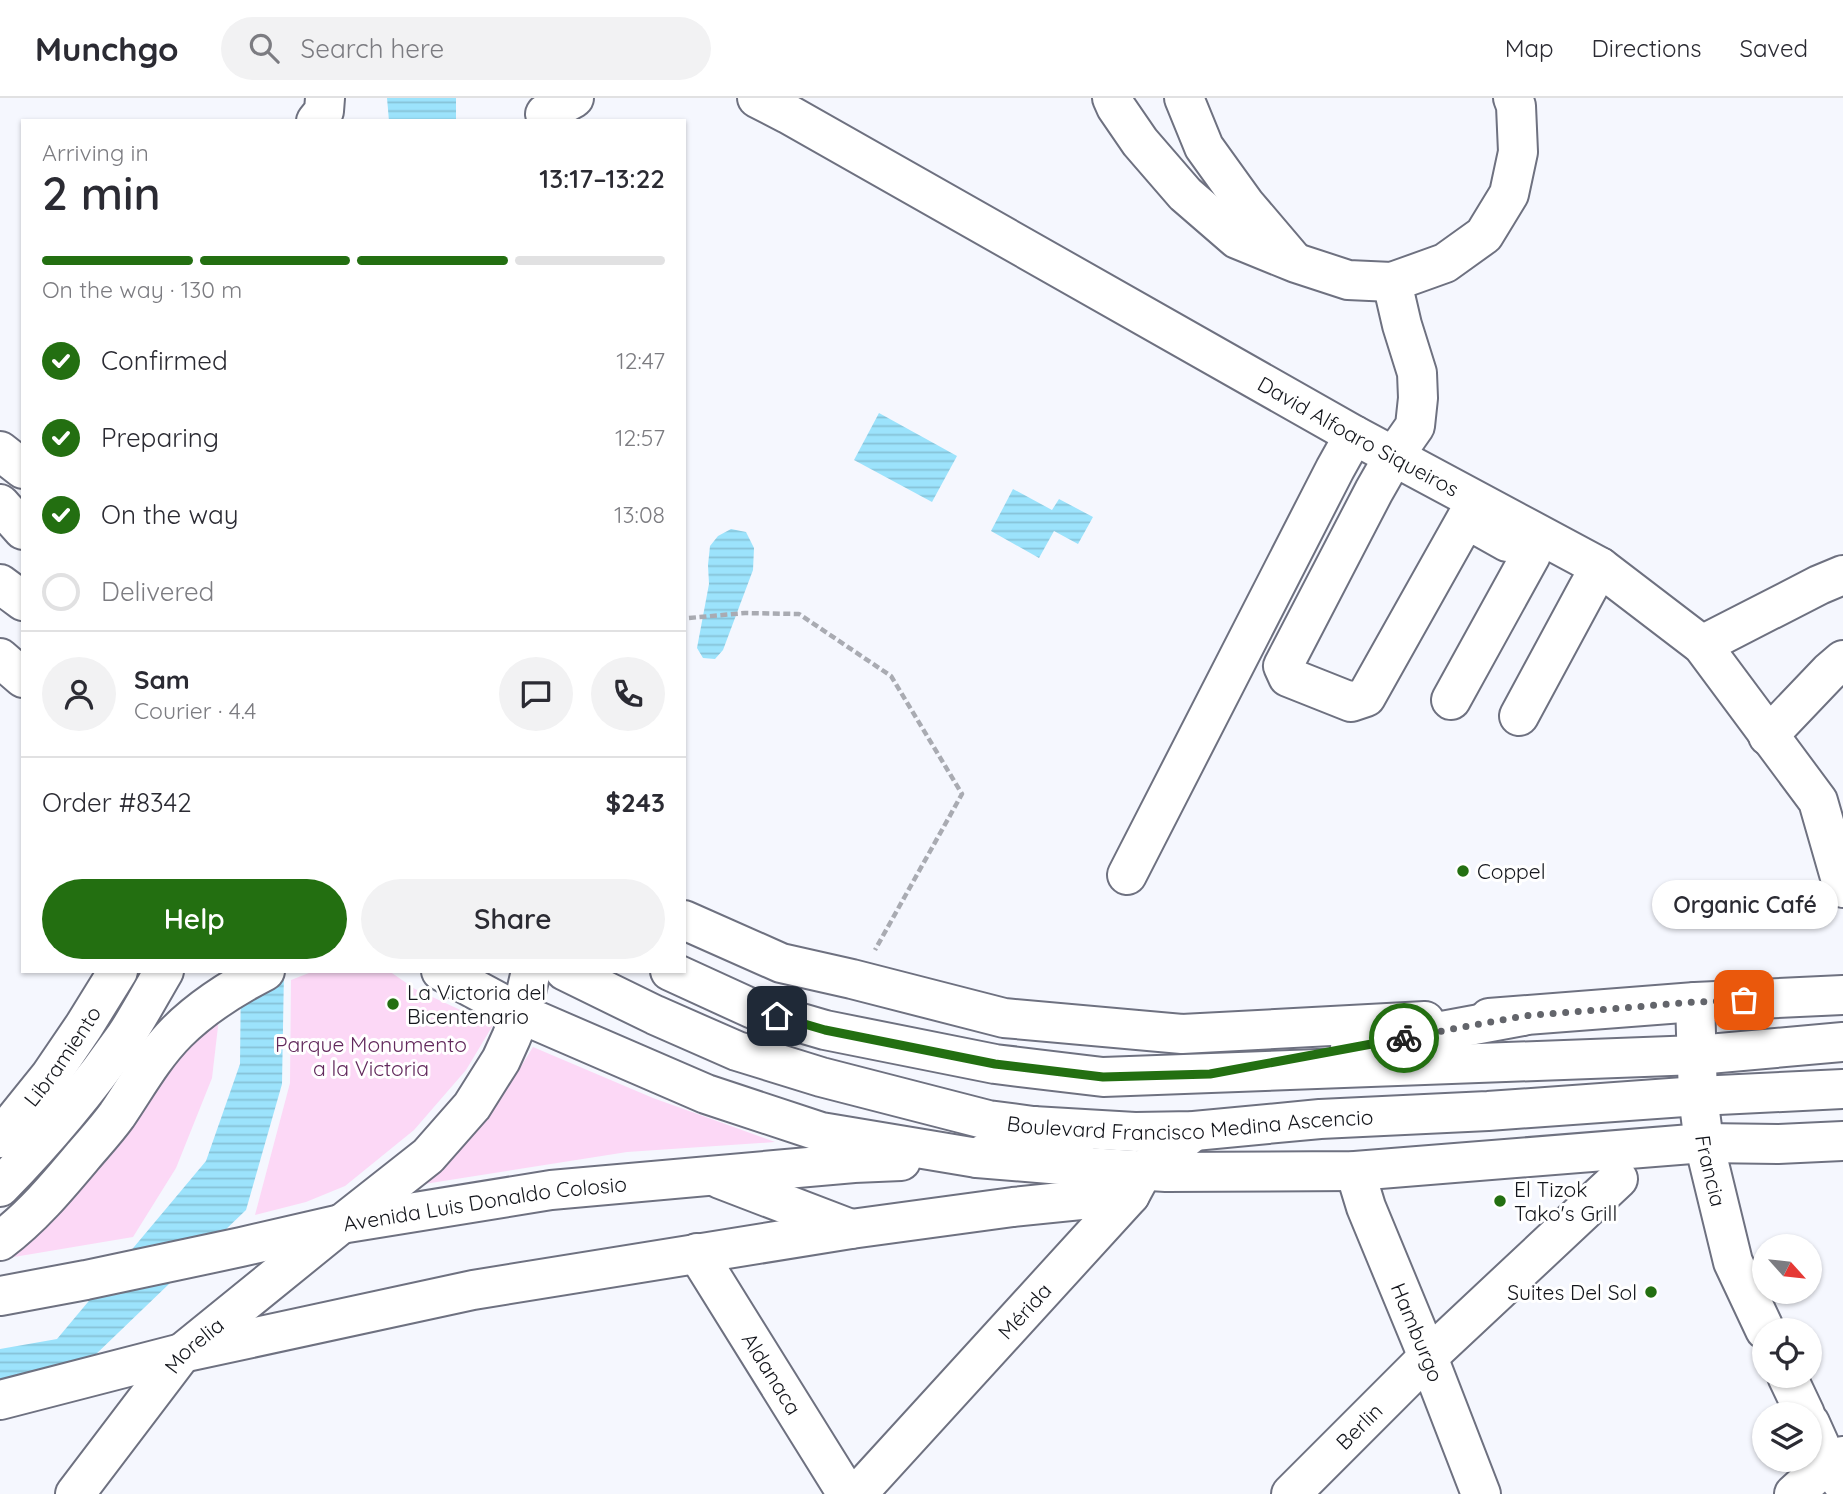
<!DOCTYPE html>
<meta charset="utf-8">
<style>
body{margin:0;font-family:Quicksand,sans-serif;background:#f2f2f3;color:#2b2b33;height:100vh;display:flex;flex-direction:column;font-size:26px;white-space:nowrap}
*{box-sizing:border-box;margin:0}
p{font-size:23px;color:#7c7c81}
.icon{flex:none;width:38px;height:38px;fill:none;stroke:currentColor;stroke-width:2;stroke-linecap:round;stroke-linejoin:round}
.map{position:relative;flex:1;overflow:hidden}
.side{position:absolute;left:21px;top:21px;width:665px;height:854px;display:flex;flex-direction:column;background:#fff;border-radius:0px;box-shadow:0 2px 5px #0004}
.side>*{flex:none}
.needle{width:46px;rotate:117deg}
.fabs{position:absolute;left:1752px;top:1136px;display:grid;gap:14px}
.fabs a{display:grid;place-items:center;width:70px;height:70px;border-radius:50%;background:#fff;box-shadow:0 2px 5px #0004;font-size:35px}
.pin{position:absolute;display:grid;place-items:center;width:60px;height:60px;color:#fff;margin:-30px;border-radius:14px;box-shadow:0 4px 10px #0006}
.courier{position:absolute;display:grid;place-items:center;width:70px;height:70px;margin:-35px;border:5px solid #236f11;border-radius:50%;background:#fff;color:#222;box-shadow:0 2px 9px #0007}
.bubble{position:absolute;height:49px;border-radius:24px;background:#fff;box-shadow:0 2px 5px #0004;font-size:23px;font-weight:600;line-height:49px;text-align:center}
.headline em{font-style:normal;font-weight:600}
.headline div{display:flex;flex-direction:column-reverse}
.headline{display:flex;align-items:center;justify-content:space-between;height:119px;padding:0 21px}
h1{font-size:46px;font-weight:600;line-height:52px}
.bar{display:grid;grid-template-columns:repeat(4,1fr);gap:10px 7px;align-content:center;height:84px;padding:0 21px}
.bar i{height:9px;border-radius:5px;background:#e1e1e2}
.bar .selected{background:#236f11}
.bar p{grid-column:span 4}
.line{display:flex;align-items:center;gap:18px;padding:0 21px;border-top:2px solid #e1e1e2}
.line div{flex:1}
.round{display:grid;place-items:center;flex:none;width:74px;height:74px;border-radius:37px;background:#f2f2f3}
ol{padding:0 21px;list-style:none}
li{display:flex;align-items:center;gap:21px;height:77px}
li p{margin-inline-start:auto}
li .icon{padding:7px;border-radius:50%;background:#236f11;color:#fff;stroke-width:4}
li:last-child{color:#7c7c81}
li i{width:38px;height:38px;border:4px solid #e1e1e2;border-radius:50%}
.action{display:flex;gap:14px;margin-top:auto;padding:14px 21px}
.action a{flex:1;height:80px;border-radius:42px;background:#236f11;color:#fff;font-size:28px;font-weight:600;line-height:80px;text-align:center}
.action a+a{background:#f2f2f3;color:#2b2b33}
header{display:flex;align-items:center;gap:42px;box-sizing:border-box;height:98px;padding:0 35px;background:#fff;border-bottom:2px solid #e1e1e2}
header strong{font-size:33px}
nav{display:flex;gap:38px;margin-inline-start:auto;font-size:24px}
.search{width:490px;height:63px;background:#f2f2f3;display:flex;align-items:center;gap:18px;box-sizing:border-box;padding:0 24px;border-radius:38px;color:#7c7c81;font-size:26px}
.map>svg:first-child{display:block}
.green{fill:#fcd8f6}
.water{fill:url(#water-rules)}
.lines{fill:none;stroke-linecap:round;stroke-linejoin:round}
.minor-casing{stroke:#6e7180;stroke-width:42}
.major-casing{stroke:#6e7180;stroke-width:42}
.highway-casing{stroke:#6e7180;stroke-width:42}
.path{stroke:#a9abb2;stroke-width:4.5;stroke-dasharray:7 3.5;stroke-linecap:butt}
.minor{stroke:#fff;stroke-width:38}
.major{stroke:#fff;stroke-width:38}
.highway{stroke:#fff;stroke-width:38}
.done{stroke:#63656b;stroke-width:7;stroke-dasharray:0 12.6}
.route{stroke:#236f11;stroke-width:9}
.poi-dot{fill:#236f11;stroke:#fff;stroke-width:2.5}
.labels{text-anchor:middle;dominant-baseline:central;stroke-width:6;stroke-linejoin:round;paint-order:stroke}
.street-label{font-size:21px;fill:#14161c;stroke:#fff}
.poi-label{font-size:21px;fill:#14161c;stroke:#fff;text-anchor:start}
.park-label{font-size:21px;fill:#62295c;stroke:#fff}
</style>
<header>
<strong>Munchgo</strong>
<div class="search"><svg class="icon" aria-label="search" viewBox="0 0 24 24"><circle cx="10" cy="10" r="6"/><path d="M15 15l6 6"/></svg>Search here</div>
<nav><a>Map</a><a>Directions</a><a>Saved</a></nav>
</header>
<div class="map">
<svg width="1843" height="1396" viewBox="0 0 1843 1396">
<defs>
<pattern id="water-rules" width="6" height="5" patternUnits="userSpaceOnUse" patternTransform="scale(1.75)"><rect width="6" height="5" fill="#9ce3fc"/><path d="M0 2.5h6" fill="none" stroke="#86c2d7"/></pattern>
</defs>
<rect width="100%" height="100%" fill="#f5f7fe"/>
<g class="green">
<path d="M314 873H389L415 891 493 927 466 972 414 1032 345 1088 306 1104 255 1117 290 985 291 882Z"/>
<path d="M219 920 212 980 176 1070 133 1139 8 1160 75 1098 115 1045 152 984Z"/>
<path d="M533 949 653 1000 775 1044 627 1054 418 1087 463 1046 500 1002Z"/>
</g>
<g class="water">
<path d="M387 0H456V23H389Z"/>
<path d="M879 315 957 358 932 404 854 362Z"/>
<path d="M1013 391 1052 412 1059 401 1093 419 1078 446 1054 433 1039 460 991 433Z"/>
<path d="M731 431 746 434 754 450 753 472 723 552 715 561 703 560 697 550 709 486 708 467 710 448 718 438Z"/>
<path d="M241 873H284L282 986 246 1112 67 1284 0 1297V1251L57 1241 206 1063 240 966Z"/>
</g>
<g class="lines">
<defs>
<g id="minor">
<path id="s1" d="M757 0 788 16 1354 337 1600 469 1702 547 1818 703 1843 790"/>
<path d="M1112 0 1116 9 1140 44 1185 96 1237 141 1296 165 1348 182 1392 184"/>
<path d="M1184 0 1204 49 1245 106 1291 160"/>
<path d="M545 16 574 0"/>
<path d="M316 23 324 13 325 0"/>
<path d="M0 353 23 371"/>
<path d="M1507 444 1466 421 1366 599 1351 604 1288 579 1283 568 1374 393 1394 358 1415 328 1418 300 1417 275 1402 227 1392 184 1445 165 1484 137 1509 96 1518 54 1516 8 1513 0"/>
<path d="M1702 547 1819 487 1843 477"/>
<path d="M0 560 23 580"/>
<path d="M1451 602 1531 457"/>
<path d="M1519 618 1587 492 1600 469"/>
<path d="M1768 638 1829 574 1843 562"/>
<path d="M1127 777 1335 371 1354 337"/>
<path id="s2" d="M1695 904 1698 998 1704 1045 1733 1164 1765 1232"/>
<path id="s3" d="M0 1040 50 978 84 928 118 873"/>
<path id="s4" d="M1355 1073 1366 1109 1428 1259 1481 1396"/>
<path id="s5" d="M697 1155 847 1396"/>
<path d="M1787 1278 1805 1316"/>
<path d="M0 1302 182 1255 473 1192 851 1131 1013 1109 1130 1097"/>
<path d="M1810 1325 1828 1365 1843 1386"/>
<path id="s6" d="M75 1396 182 1255 341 1126"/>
<path id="s7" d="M857 1396 1130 1097 1143 1073 1194 1033"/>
<path id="s8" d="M1291 1396 1428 1259 1618 1081"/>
<path d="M1794 1396 1828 1365 1843 1358"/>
</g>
<g id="major">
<path d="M684 822 781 865 852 881 1004 920 1182 936 1425 923"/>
<path d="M441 873 521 916 706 996 821 1034 977 1060 1086 1069 1166 1074 1355 1073 1704 1045 1778 1046 1843 1043"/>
<path d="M1489 920 1695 904 1843 897"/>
<path d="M720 1081 851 1131"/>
<path d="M0 1089C45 1043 88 992 125 939 139 918 151 895 164 873"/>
<path d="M343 1125 428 1058 472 1008 501 962 511 940 521 916 531 873"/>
<path d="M0 1143C32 1119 57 1089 83 1058 94 1045 107 1031 117 1017 136 989 153 958 177 934 202 909 234 889 265 873"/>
<path id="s9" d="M0 1198 86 1182 241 1149 341 1126 551 1092 854 1065 901 1063"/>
</g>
<g id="highway">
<path d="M0 406 23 432"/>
<path d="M0 486 23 503"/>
<path id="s10" d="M565 873 655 917 737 953 821 979 988 1022 1033 1028 1135 1034 1194 1033 1320 1021 1488 1013 1698 998 1843 991"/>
<path d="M670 873 753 911 825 932 995 966 1103 979 1697 957 1843 944"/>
<path d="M1350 950 1523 918"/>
<path d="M1033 1028 1086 1069"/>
<path d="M977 1060 1033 1028"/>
</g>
</defs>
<use href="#minor" class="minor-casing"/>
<use href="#major" class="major-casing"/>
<use href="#highway" class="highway-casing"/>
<path class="path" d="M689 520 745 515 799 516 891 578 962 696 875 852"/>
<use href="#minor" class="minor"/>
<use href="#major" class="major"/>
<use href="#highway" class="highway"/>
</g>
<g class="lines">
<path class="done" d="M1404 940 1523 918 1695 904 1744 902"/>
<path class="route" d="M777 918 825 932 995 966 1103 979 1210 976 1404 940"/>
</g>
<g class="poi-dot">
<circle cx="1463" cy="773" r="7"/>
<circle cx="393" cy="906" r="7"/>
<circle cx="1500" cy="1103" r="7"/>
<circle cx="1651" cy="1194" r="7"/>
</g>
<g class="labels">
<g class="street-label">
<text stroke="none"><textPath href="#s1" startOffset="690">David Alfoaro Siqueiros</textPath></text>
<text stroke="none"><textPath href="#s3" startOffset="103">Libramiento</textPath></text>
<text stroke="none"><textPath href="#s10" startOffset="653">Boulevard Francisco Medina Ascencio</textPath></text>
<text stroke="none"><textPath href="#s2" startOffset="170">Francia</textPath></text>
<text stroke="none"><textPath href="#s9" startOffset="494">Avenida Luis Donaldo Colosio</textPath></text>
<text stroke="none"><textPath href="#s7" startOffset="248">Mérida</textPath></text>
<text stroke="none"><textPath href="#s4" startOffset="173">Hamburgo</textPath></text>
<text stroke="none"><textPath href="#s6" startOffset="191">Morelia</textPath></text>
<text stroke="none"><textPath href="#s5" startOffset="142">Aldanaca</textPath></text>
<text stroke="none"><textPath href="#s8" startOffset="96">Berlin</textPath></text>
</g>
<g class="poi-label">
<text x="1477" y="773">Coppel</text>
<text x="407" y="894">La Victoria del<tspan x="407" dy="24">Bicentenario</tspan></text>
<text x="1514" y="1091">El Tizok<tspan x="1514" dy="24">Tako's Grill</tspan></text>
<text x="1637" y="1194" text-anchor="end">Suites Del Sol</text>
</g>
<g class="park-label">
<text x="371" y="946">Parque Monumento<tspan x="371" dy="24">a la Victoria</tspan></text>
</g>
</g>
</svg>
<div class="fabs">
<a><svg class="needle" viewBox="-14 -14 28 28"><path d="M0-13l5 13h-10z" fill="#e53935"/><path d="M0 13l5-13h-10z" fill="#7c7c81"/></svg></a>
<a><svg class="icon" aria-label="locate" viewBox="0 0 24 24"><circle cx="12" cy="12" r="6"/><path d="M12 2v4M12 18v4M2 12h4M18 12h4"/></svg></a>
<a><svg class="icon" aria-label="layers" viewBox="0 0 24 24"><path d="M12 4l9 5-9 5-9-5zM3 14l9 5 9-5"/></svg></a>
</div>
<div class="pin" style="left:1744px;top:902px;background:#ea580c"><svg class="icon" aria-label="bag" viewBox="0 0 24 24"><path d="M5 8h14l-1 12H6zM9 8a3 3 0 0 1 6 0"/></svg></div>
<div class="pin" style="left:777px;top:918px;background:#1f2937"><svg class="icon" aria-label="home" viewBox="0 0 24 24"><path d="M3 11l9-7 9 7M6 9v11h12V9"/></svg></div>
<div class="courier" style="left:1404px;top:940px"><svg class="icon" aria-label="bike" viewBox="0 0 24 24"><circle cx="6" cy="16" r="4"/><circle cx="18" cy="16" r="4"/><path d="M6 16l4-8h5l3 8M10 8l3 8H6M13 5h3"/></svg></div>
<div class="bubble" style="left:1652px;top:782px;width:186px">Organic Café</div>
<section class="side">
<div class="headline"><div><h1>2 min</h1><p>Arriving in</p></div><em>13:17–13:22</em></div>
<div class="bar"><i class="selected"></i><i class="selected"></i><i class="selected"></i><i></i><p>On the way · 130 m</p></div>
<ol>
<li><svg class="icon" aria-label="check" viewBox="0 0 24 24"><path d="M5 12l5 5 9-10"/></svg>Confirmed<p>12:47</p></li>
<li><svg class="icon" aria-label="check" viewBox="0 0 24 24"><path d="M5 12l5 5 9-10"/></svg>Preparing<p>12:57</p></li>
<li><svg class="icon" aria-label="check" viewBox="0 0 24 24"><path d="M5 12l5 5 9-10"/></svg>On the way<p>13:08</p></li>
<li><i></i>Delivered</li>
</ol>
<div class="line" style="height:126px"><a class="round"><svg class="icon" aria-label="person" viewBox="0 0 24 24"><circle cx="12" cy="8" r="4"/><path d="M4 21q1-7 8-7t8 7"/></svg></a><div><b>Sam</b><p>Courier · 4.4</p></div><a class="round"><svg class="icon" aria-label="chat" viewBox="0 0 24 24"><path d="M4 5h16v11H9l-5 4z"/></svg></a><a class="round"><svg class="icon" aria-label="phone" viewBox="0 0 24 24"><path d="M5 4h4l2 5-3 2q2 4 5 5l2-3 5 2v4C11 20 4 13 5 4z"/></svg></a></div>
<div class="line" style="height:91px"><div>Order #8342</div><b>$243</b></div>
<div class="action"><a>Help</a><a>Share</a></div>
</section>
</div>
